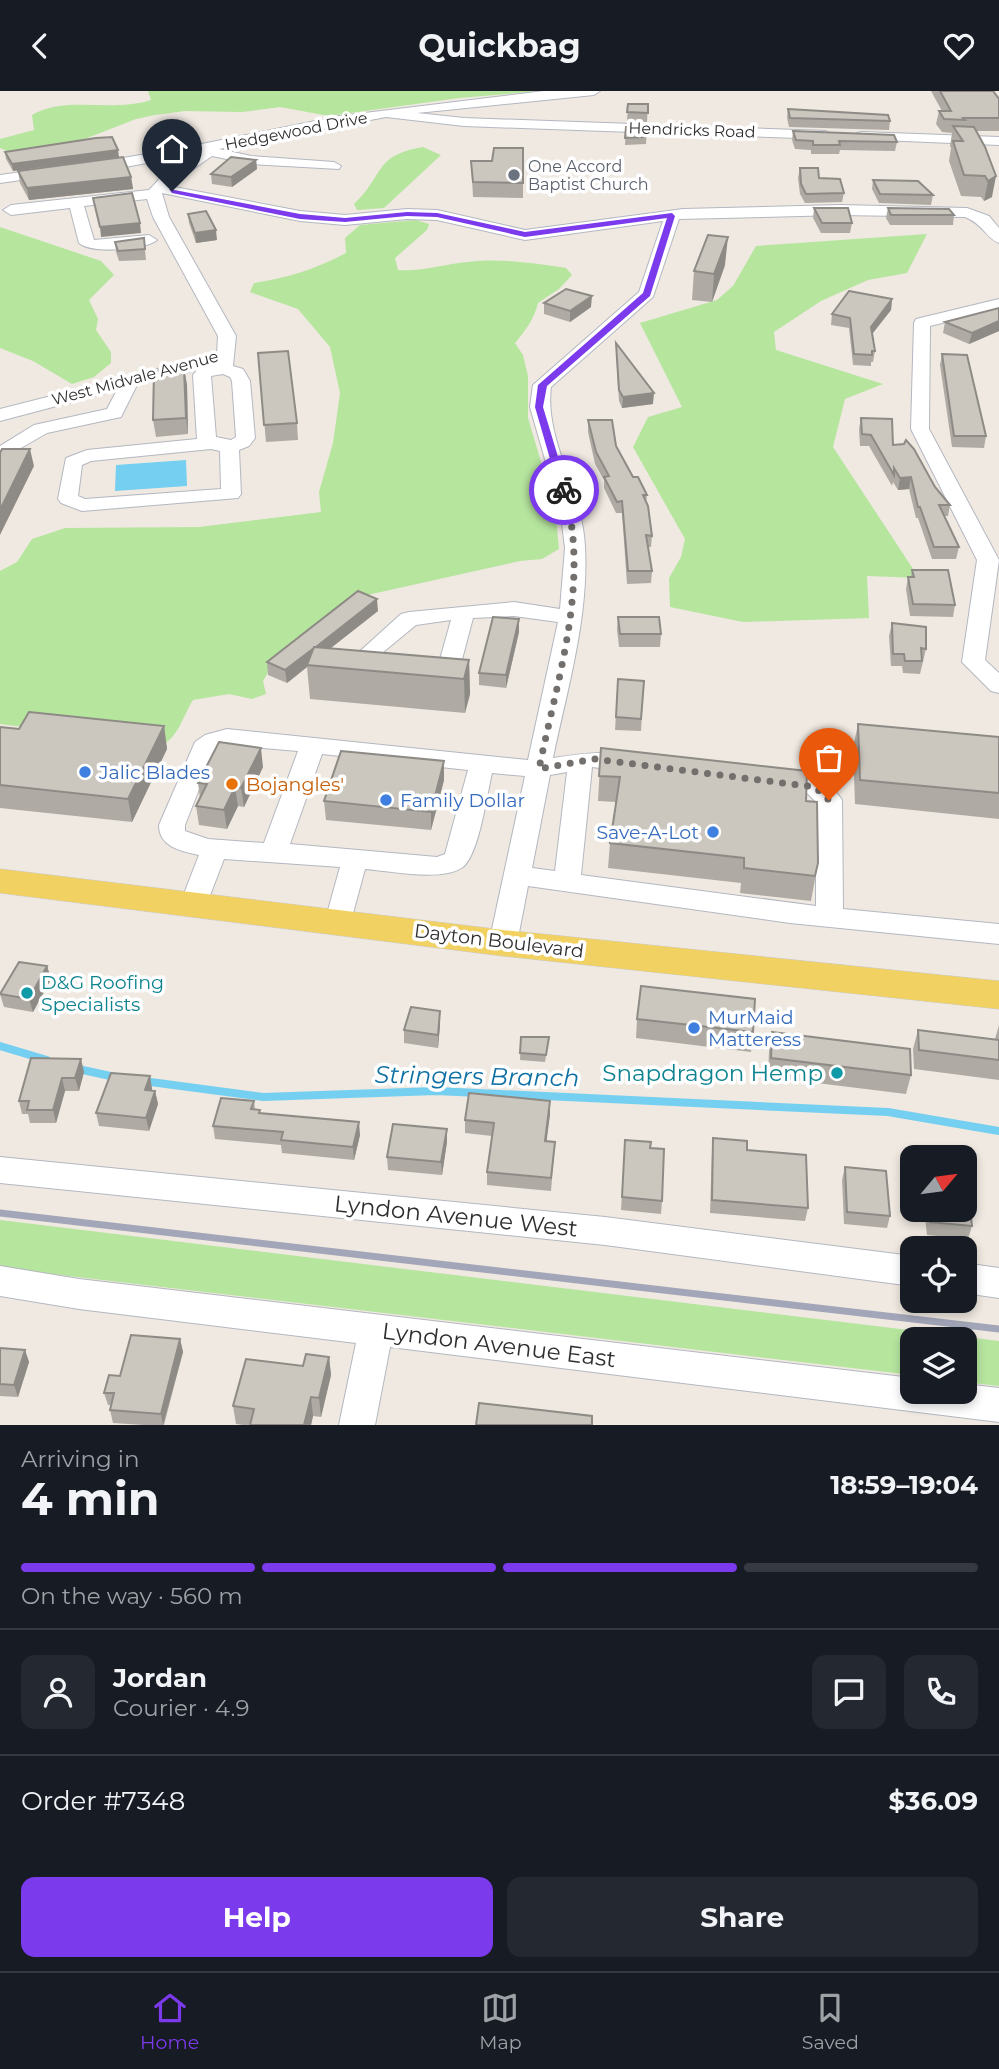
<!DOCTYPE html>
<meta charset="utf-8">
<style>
body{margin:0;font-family:Montserrat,sans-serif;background:#242831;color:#f1f3f6;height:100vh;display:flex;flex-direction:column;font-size:26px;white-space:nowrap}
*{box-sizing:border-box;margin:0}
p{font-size:23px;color:#9ea1a6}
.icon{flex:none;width:38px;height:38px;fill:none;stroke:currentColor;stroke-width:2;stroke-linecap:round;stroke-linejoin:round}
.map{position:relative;height:1334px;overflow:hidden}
.drawer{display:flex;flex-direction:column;background:#171b24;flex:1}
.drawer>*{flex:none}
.needle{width:46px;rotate:61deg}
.tools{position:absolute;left:900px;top:1054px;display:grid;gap:14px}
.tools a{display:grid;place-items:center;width:77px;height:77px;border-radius:14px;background:#171b24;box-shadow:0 4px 10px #0003;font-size:35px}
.pin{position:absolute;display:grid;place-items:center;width:60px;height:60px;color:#fff;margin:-72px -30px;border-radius:50% 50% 50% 0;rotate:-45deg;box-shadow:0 0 7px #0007}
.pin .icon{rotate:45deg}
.courier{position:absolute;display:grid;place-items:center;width:70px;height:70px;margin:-35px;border:5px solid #7c3aed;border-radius:50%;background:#fff;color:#222;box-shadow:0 2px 9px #0007}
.headline em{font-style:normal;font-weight:700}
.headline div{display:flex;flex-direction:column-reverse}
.headline{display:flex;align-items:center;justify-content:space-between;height:119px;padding:0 21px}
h1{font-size:46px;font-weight:700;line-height:52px}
.bar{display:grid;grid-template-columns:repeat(4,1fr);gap:10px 7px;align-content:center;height:84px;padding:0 21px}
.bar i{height:9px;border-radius:5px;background:#363941}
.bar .on{background:#7c3aed}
.bar p{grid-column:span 4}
.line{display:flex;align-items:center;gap:18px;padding:0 21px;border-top:2px solid #363941}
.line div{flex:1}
.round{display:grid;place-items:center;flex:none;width:74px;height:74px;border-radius:14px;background:#242831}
.button{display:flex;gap:14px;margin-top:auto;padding:14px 21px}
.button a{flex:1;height:80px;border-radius:14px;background:#7c3aed;color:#fff;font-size:28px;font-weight:700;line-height:80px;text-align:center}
.button a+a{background:#242831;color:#f1f3f6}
header{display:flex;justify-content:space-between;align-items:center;height:91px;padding:0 21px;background:#171b24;font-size:32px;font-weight:700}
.tabs{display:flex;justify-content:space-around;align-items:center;height:98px;border-top:2px solid #363941;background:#171b24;font-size:19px;color:#9ea1a6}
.tabs a{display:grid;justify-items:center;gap:4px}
.tabs .on{color:#7c3aed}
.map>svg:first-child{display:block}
.green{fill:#b6e59e}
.water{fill:#75cff0}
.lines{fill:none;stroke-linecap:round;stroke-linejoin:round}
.stream{stroke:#75cff0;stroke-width:8}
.minor-casing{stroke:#b4b7c1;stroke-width:2}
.major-casing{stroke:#c9c9c9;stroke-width:1}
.minor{fill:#fff;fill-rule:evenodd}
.major{fill:#f2d163;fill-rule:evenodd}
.rail{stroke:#a3a6b8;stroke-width:7}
.wall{fill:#afaba4}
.shaded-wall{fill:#8e8b86}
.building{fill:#cbc7bf;stroke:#8e8b86;stroke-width:2}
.route{fill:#7c3aed}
.done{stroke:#726f6d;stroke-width:7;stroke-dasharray:0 12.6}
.worship-dot{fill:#6b7280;stroke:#fff;stroke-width:2.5}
.shop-dot{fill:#3f7fe0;stroke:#fff;stroke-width:2.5}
.food-dot{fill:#e8710a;stroke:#fff;stroke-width:2.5}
.culture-dot{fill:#0f9aa8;stroke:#fff;stroke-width:2.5}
.labels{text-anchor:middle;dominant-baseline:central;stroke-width:7;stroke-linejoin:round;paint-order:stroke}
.far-street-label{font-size:16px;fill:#2e2e2e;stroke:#fff}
.far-worship-label{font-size:16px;fill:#5b616d;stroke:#fff;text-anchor:start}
.shop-label{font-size:19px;fill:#366cbe;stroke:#fff;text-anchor:start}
.food-label{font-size:19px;fill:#c56008;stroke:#fff;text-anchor:start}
.street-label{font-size:19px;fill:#2e2e2e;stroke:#fff}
.culture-label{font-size:19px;fill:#0d838f;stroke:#fff;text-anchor:start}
.near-culture-label{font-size:23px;fill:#0d838f;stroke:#fff;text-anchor:end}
.near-street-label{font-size:23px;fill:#2e2e2e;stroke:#fff}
.near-water-label{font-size:24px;font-style:italic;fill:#0d6fa3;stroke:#fff}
</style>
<header><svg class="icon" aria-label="back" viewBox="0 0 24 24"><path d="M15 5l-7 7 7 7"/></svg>Quickbag<svg class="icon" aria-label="heart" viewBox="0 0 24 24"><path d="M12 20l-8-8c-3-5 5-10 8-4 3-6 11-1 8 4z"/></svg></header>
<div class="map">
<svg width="999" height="1334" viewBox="0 0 999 1334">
<rect width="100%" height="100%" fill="#efe9e1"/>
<g class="green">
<path d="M148 0H542L459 7 329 25 280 16 242 21 185 20 155 24 136 28 77 51 9 61 0 57V48L34 39 32 24C66 4 110 22 151 9Z"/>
<path d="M423 56 441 64 384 117 357 119 354 113C384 86 373 64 423 56Z"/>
<path d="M416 129 429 133 427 139 395 167 398 179C421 181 444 173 468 171 501 167 533 172 566 177L572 184 559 198 538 212C534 228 526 239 515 252L523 264 528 285V327L555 418 559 458 542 468 520 470 354 507 277 566 263 590 266 603 252 608 229 603 193 609C183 625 179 644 163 654L0 633V480L17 471 32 448 65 437 199 436 321 421 319 401 333 352 340 302 330 256 298 218 250 201 254 192C287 187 316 178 346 162L345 147 360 134Z"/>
<path d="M0 136 101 170 114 184 89 209 98 228 96 239 111 261V272L94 286 72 293 33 270 0 257Z"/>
<path d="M927 143 907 182 868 189 821 210 774 241 776 259 883 293 845 308 833 356 919 487 867 485 869 527 743 531 670 516 669 487 681 466 685 448 633 356 648 326 682 316 640 232 717 209 733 195 756 155Z"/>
<path d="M0 1129 999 1250V1295L964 1291V1248H912V1284L0 1177Z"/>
</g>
<path class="water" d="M186 369 187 395 115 400 116 374Z"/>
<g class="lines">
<g class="stream">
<path d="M0 955 47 969"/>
<path d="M78 978 115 986"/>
<path d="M143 990 263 1006 436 1000 888 1021 999 1040"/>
</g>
<defs>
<g id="minor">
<path d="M544 0H600L594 4 417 22 464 27 826 40 833 44 826 48 464 35 386 26 219 58 251 65 334 71 341 75 339 78 251 73 212 65 169 95 300 120 345 124 407 118 437 119 525 139 683 118 840 114 967 117 989 125 999 137V152C986 147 983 133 965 126L840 124 679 128 653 206 551 296C544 348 583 402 585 456 589 526 567 599 553 667 585 662 608 659 640 667L643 673 640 679 631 681 592 676 581 784 816 815V711L808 703 765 696 762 690 765 684C790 677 828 686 842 709L843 818 999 833V853L790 832 528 795 517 852 513 859 503 862 493 859 489 852 525 685 492 682C487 703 479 763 463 776 443 791 390 780 365 778L349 837 339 840 329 837 325 830 340 776 224 768 204 820 194 823 184 820 180 813 199 764C181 760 159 756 159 734L195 651 205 644 227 638 528 669 558 531 514 525 473 527 460 576C451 589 435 591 420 587L416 582 420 577 439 572 451 529 416 534 382 562 385 569 400 572 403 577 400 582 392 584 368 580 359 561 401 523 409 521 514 511 560 518 565 457 561 424 530 316 533 294 639 201 663 130 525 149 437 129 407 128 345 134 300 130 162 102 169 126 236 245 233 275 243 278 250 290 255 347 249 355 239 359 241 403 238 407 82 420 61 412 58 408 66 367 87 359 197 348 193 284 197 279 137 294 121 326 47 342 0 369V355L34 334 107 318 117 299 0 330V318L217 263 218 245 153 126 147 108 84 115 94 149 149 144 157 149C146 159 91 163 79 152L70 117 11 124 3 119 11 114 149 99 164 83 196 63 125 76 89 79V73L94 72 187 56 340 25ZM223 283 230 286 232 290 236 346 231 349 216 346 211 285ZM211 358 220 360 221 398 85 408 78 405 82 374 91 370ZM227 654 298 660 264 752 208 748 185 740V734L214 660ZM322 663 468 679 445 763 437 766 290 753ZM567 681 555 780 532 777 550 684Z"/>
<path d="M862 41 999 46V54L857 48V42Z"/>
<path d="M51 77 56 78 58 81 56 84 0 92V84Z"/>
<path d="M999 208V218L930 235 929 338 999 469 985 569 999 582V602L991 600 962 571 977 469 911 338 914 232 916 228Z"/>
<path d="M0 1066 605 1126 912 1165V1195L605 1154 0 1092Z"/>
<path d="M964 1172 999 1177V1207L964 1202Z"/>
<path d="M0 1175 79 1188 912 1287V1300H964V1293L999 1297V1331L390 1256 375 1334H339L356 1252 79 1218 0 1205Z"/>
</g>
<path id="major" d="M0 778 503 839 999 890V918L503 865 0 802Z"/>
</defs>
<use href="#minor" class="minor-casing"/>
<use href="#major" class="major-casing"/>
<use href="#minor" class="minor"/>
<use href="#major" class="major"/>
<path class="rail" d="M0 1122 999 1238"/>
</g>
<g class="wall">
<path d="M931 0H993L999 8V40H976L992 106 984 110 981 106 961 105 949 70 951 57 950 55 952 42 942 41 936 33 939 20H942Z"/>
<path d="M628 13H648L647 31 627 30Z"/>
<path d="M788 18 890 30 889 39 789 36 787 27Z"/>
<path d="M626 36 647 37 646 53 625 54Z"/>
<path d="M793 40 897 51 895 60 840 59 839 63H811V59L795 58 792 49Z"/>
<path d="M523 57V107L473 106 471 70H492Z"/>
<path d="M5 61 119 66 13 80 6 68Z"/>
<path d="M256 69 257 78 232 96 212 93 211 83Z"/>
<path d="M800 77 844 102 842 111 805 112 800 103 798 87Z"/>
<path d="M18 80 131 86 133 98 29 109 20 92Z"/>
<path d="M873 89 933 104 931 114 879 112 872 98Z"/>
<path d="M814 117 852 132 850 142H821L813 127Z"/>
<path d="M888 117 954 124 953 134H890L886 127Z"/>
<path d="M188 123 217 149 196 152 189 132Z"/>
<path d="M144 147 146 169 119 170 116 161 115 151Z"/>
<path d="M725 174 712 211 692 209 694 180Z"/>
<path d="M892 208 891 219 872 243 875 260 873 271H871V275L853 274 849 237 831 234 832 223Z"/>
<path d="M544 212 591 216 570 231 544 223Z"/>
<path d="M999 217V240L969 253 943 242 945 231Z"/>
<path d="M616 252 653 313 622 317 619 310 616 263Z"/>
<path d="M258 262 297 332 298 349 266 351Z"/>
<path d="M942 263 986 345 984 357 952 356 940 274Z"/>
<path d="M184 278 187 294 188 343 156 346 153 329Z"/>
<path d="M861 327 893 354 935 396 950 414 948 425H944L959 456 956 468H932L918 427H916L909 398 898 399 893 391 892 395 869 355H860L859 338Z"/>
<path d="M588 329 616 355 633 386 647 404 646 412 652 445 651 456H648L652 480 651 492 627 493 622 422H616L604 397V389L595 373 588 341Z"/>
<path d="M912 479 955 514 953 526 910 525 906 498 908 486H911Z"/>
<path d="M378 520 331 557 469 569 470 603 465 622 310 608 307 576 287 592 268 584 267 571Z"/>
<path d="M618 526 661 543 660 556H619L617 538Z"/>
<path d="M892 532 926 558 920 583 903 582 902 575H891L889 545Z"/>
<path d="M519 541 506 597 479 594V582Z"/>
<path d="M618 588 644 590 641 640 615 639Z"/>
<path d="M858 633 999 646V728L855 713 853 657Z"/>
<path d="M164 635 167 658 132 731 0 717V636L19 638Z"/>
<path d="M601 657 806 710 818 772 811 810 740 802 741 792 608 777 610 752 616 711 598 710Z"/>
<path d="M263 676 244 716 238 715 227 738 199 734 196 715 200 708 198 692Z"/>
<path d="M444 689 431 739 326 729 324 710Z"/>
<path d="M47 875 51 888 33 921 4 916 0 903Z"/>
<path d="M637 928 753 941 751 961 636 947Z"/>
<path d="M440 933 438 957 404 952V939Z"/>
<path d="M999 934V989L914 978 913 958 918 939 995 948Z"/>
<path d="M772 941 911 984 906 1003 768 986 769 960Z"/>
<path d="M521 946H549L545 971 520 969Z"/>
<path d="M31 967 84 981 79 1000H65L56 1032H30L28 1023H22L19 1010Z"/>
<path d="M150 985 152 1000H155L158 1013 149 1040 99 1035 96 1022Z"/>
<path d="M254 1010 255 1018 260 1022 360 1044 354 1069 282 1062 281 1054 215 1048 213 1035Z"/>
<path d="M550 1023 546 1050 554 1064 551 1100 487 1094V1081L492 1045 465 1042V1029Z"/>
<path d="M447 1038V1051L442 1084 388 1079 387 1066Z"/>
<path d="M713 1047 747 1059 808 1117 805 1130 710 1122 712 1060Z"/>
<path d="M625 1049 650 1057 662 1110 661 1123 621 1119Z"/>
<path d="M845 1076 890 1125 887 1137 844 1133 842 1089Z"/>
<path d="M924 1118H964L972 1135 968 1148 927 1144Z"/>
<path d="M180 1248 183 1261 164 1334H144L113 1332 110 1319 111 1314H108L104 1302Z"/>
<path d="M0 1257 25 1259 29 1271 18 1306 0 1305Z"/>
<path d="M329 1266 331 1284 321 1326 313 1325 311 1334H243L236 1333 233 1315 303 1275Z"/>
</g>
<g class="shaded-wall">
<path d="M118 59 119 66 13 80 12 73Z"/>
<path d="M256 69 257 78 232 96 231 86Z"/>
<path d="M996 85 992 106 984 110 988 90Z"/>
<path d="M131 86 133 98 29 109 27 97Z"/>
<path d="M140 132 141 142 101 146 100 136Z"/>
<path d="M216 139 217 149 196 152 195 142Z"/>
<path d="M728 146 725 174 712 211 714 183Z"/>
<path d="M592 205 591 216 570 231V220Z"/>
<path d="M892 208 891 219 869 247 871 236Z"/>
<path d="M999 230V240L969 253 972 242Z"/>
<path d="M184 278 187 294 188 343 186 327Z"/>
<path d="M654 302 653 313 622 317 623 306Z"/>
<path d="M30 358 34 375 0 444V419Z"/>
<path d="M911 386 909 398 898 399 900 387Z"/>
<path d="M377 508 378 520 309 574H307V576L287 592 285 579Z"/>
<path d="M519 528V541L506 597V584Z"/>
<path d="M469 569 470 603 465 622 464 588Z"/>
<path d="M164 635 167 658 132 731 128 708Z"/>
<path d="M261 657 263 676 244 716 241 697Z"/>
<path d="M444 670V689L431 739V721Z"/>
<path d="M235 696 238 715 227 738 224 719Z"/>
<path d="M47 875 51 888 33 921 29 908Z"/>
<path d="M440 920V933L438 957V944Z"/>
<path d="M81 968 84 981 79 1000 75 987Z"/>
<path d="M150 985 152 998 148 1012 145 999Z"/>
<path d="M62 987 65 1000 56 1032 53 1019Z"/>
<path d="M155 1000 158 1013 149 1040 146 1027Z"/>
<path d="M550 1010V1023L545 1063V1050Z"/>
<path d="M359 1031 360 1044 354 1069 353 1056Z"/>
<path d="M447 1038V1051L442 1084 441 1071Z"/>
<path d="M180 1248 183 1261 163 1334 161 1323Z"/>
<path d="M25 1259 29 1271 18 1306 14 1294Z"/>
<path d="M329 1266 331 1284 321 1326 319 1307Z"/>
<path d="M311 1306 313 1325 311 1334H304Z"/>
</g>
<g class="building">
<path d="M940 0H993L999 8V27H963L965 29 944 28 939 20H951Z"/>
<path d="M628 13H648V22L627 21Z"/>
<path d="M788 18 888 24 890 30 790 27Z"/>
<path d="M953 35 974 36 985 56 996 85 988 90 985 85 964 84 953 50H963Z"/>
<path d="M626 36 647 37 646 46 625 47Z"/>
<path d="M793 40 894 44 897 51 839 50 840 54H813V50L796 49Z"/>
<path d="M112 46 118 59 12 73 5 61 96 47Z"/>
<path d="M494 57H523V92L473 91 471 70H492Z"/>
<path d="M123 66 131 86 27 97 18 80Z"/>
<path d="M231 66 256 69 231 86 211 83Z"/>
<path d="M800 77H818L819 87 840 88 844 102 806 103 801 93Z"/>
<path d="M873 89 918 90 933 104 880 103Z"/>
<path d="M132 102 140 132 100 136 93 107Z"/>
<path d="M814 117H848L852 132H822Z"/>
<path d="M888 117 949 118 954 124H891Z"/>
<path d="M206 120 216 139 195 142 188 123Z"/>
<path d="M708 144 728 146 714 183 694 180Z"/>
<path d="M144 147 145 158 118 160 115 151Z"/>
<path d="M566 198 592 205 570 220 544 212Z"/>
<path d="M849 200 892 208 871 236 875 260H872V264L854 263 850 227 832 223Z"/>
<path d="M999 217V230L972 242 945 231Z"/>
<path d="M616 252 654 302 623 306 619 299Z"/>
<path d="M288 260 297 332 264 334 258 262Z"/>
<path d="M942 263 967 264 986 345H954Z"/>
<path d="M184 278 186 327 153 329 154 280Z"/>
<path d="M861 327 892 328 893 354 904 353 906 349 914 358 935 396 950 414H939L959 456H934L920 416H918L911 386 900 387 894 377V384L871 344 862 343Z"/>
<path d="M588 329H612L616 355 633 386H638L647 404H643L648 415 652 445 646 444 652 480H628L622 410 617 411 604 386 609 385 596 361Z"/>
<path d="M2 358H30L0 419V362Z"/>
<path d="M912 479H948L955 514 913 513 908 486H914Z"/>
<path d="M358 500 377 508 316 556H314V557L285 579 267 571Z"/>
<path d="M493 526 519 528 506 584 479 582Z"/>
<path d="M618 526H659L661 543H620Z"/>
<path d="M892 532 926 536V558L921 557 922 570H905L904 563H893Z"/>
<path d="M314 556 469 569 464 588 307 574Z"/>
<path d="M618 588 644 590 641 628 616 626Z"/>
<path d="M29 621 164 635 128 708 0 694V636L19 638Z"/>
<path d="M858 633 999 646V702L860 689Z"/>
<path d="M219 651 261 657 241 697 235 696 224 719 196 715 207 693 198 692Z"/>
<path d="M601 657 807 680 806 710 817 711 818 772 815 785 744 777V767L610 752 620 686 599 685Z"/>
<path d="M341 660 444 670 431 721 324 710Z"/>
<path d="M19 871 47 875 29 908 0 903Z"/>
<path d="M641 895 755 908 753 941 637 928Z"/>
<path d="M411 916 440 920 438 944 404 939Z"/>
<path d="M918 939 999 949V969L919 959Z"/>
<path d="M772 941 910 958 911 984 771 967Z"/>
<path d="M521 946H549L546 964 520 962Z"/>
<path d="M31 967 81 968 75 987H62L53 1019H27L29 1010H19Z"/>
<path d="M111 982 150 985 145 999 155 1000 146 1027 96 1022Z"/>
<path d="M469 1002 550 1010 545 1050 555 1051 551 1087 487 1081 494 1032 465 1029Z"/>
<path d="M221 1007 254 1010 251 1018 260 1019 259 1022 359 1031 353 1056 281 1049 283 1041 213 1035Z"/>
<path d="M393 1033 447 1038 441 1071 387 1066Z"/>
<path d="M713 1047 747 1050V1059L806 1064 808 1117 712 1109Z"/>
<path d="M625 1049 651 1051 650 1057 664 1058 662 1110 622 1106Z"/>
<path d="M964 1070 972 1135 930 1131 929 1118H964Z"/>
<path d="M845 1076 886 1080 890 1125 847 1121Z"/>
<path d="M131 1244 180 1248 161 1323 110 1319 114 1302H104L109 1284 120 1285Z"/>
<path d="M0 1257 25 1259 14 1294 0 1293Z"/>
<path d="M306 1263 329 1266 319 1307 311 1306 304 1334H250L254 1318 233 1315 246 1268 303 1275Z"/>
<path d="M479 1312 592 1325V1334H476Z"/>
</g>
<path class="route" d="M169 98 300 123 345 127 407 121 437 122 525 141 672 122 675 125 650 205 547 295 543 316 568 399 564 402 559 399 535 316 538 294 643 202 667 127 525 146 437 126 407 125 345 131 300 128 172 102Z"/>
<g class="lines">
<path class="done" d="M564 399C591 490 557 588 539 678L594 668 815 696 829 709"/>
</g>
<circle class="worship-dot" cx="514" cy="84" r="7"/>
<g class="shop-dot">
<circle cx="85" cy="681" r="7"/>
<circle cx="386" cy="709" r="7"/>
<circle cx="713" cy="741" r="7"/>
<circle cx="694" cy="937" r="7"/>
</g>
<circle class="food-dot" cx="232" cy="693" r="7"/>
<g class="culture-dot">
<circle cx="27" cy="902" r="7"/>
<circle cx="837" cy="982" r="7"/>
</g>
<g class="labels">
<g class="far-street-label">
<text transform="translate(692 39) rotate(2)">Hendricks Road</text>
<text transform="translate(296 40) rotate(-11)">Hedgewood Drive</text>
<text transform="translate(135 287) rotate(-15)">West Midvale Avenue</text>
</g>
<g class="far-worship-label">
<text x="528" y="75">One Accord<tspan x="528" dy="18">Baptist Church</tspan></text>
</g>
<g class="shop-label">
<text x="99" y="681">Jalic Blades</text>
<text x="400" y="709">Family Dollar</text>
<text x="699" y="741" text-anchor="end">Save-A-Lot</text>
<text x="708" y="926">MurMaid<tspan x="708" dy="22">Matteress</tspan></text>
</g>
<g class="food-label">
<text x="246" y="693">Bojangles'</text>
</g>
<g class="street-label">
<text transform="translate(499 850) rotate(7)">Dayton Boulevard</text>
</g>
<g class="culture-label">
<text x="41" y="891">D&amp;G Roofing<tspan x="41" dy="22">Specialists</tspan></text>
</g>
<g class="near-culture-label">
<text x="823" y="982">Snapdragon Hemp</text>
</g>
<g class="near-street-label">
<text transform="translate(456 1125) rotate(6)">Lyndon Avenue West</text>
<text transform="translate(499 1254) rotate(7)">Lyndon Avenue East</text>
</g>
<g class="near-water-label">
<text transform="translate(477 985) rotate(1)">Stringers Branch</text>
</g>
</g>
</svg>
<div class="tools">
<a><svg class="needle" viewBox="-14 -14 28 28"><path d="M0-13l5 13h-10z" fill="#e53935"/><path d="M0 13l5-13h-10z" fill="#9ea1a6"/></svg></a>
<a><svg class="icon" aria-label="locate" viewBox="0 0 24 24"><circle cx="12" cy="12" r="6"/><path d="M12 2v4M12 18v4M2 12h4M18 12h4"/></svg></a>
<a><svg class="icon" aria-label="layers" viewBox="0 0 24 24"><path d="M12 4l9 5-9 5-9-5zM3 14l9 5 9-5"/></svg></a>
</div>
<div class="pin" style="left:829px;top:709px;background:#ea580c"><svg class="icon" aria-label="bag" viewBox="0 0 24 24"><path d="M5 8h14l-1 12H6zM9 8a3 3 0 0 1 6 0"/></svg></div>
<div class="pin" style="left:172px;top:100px;background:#1f2937"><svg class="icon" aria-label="home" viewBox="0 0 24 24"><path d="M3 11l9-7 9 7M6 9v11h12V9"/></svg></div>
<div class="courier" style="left:564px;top:399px"><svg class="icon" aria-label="bike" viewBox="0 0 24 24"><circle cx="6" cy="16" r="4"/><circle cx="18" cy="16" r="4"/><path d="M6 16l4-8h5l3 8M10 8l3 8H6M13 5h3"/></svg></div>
</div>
<section class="drawer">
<div class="headline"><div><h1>4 min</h1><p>Arriving in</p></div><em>18:59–19:04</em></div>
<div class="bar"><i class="on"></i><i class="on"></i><i class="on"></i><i></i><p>On the way · 560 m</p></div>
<div class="line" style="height:126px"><a class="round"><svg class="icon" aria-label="person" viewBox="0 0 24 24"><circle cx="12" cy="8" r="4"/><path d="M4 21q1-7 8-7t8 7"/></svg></a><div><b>Jordan</b><p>Courier · 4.9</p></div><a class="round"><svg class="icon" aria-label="chat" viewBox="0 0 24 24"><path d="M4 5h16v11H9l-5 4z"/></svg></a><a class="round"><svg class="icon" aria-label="phone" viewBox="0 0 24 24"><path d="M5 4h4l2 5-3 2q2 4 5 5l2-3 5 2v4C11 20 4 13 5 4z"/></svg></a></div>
<div class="line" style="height:91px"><div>Order #7348</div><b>$36.09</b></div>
<div class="button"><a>Help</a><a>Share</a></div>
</section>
<nav class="tabs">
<a class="on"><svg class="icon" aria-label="home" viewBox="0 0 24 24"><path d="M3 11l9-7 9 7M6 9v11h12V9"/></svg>Home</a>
<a><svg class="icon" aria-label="map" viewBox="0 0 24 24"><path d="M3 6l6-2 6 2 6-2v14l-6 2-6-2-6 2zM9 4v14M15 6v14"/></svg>Map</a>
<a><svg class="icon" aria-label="saved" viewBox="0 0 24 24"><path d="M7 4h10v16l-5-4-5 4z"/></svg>Saved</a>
</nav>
